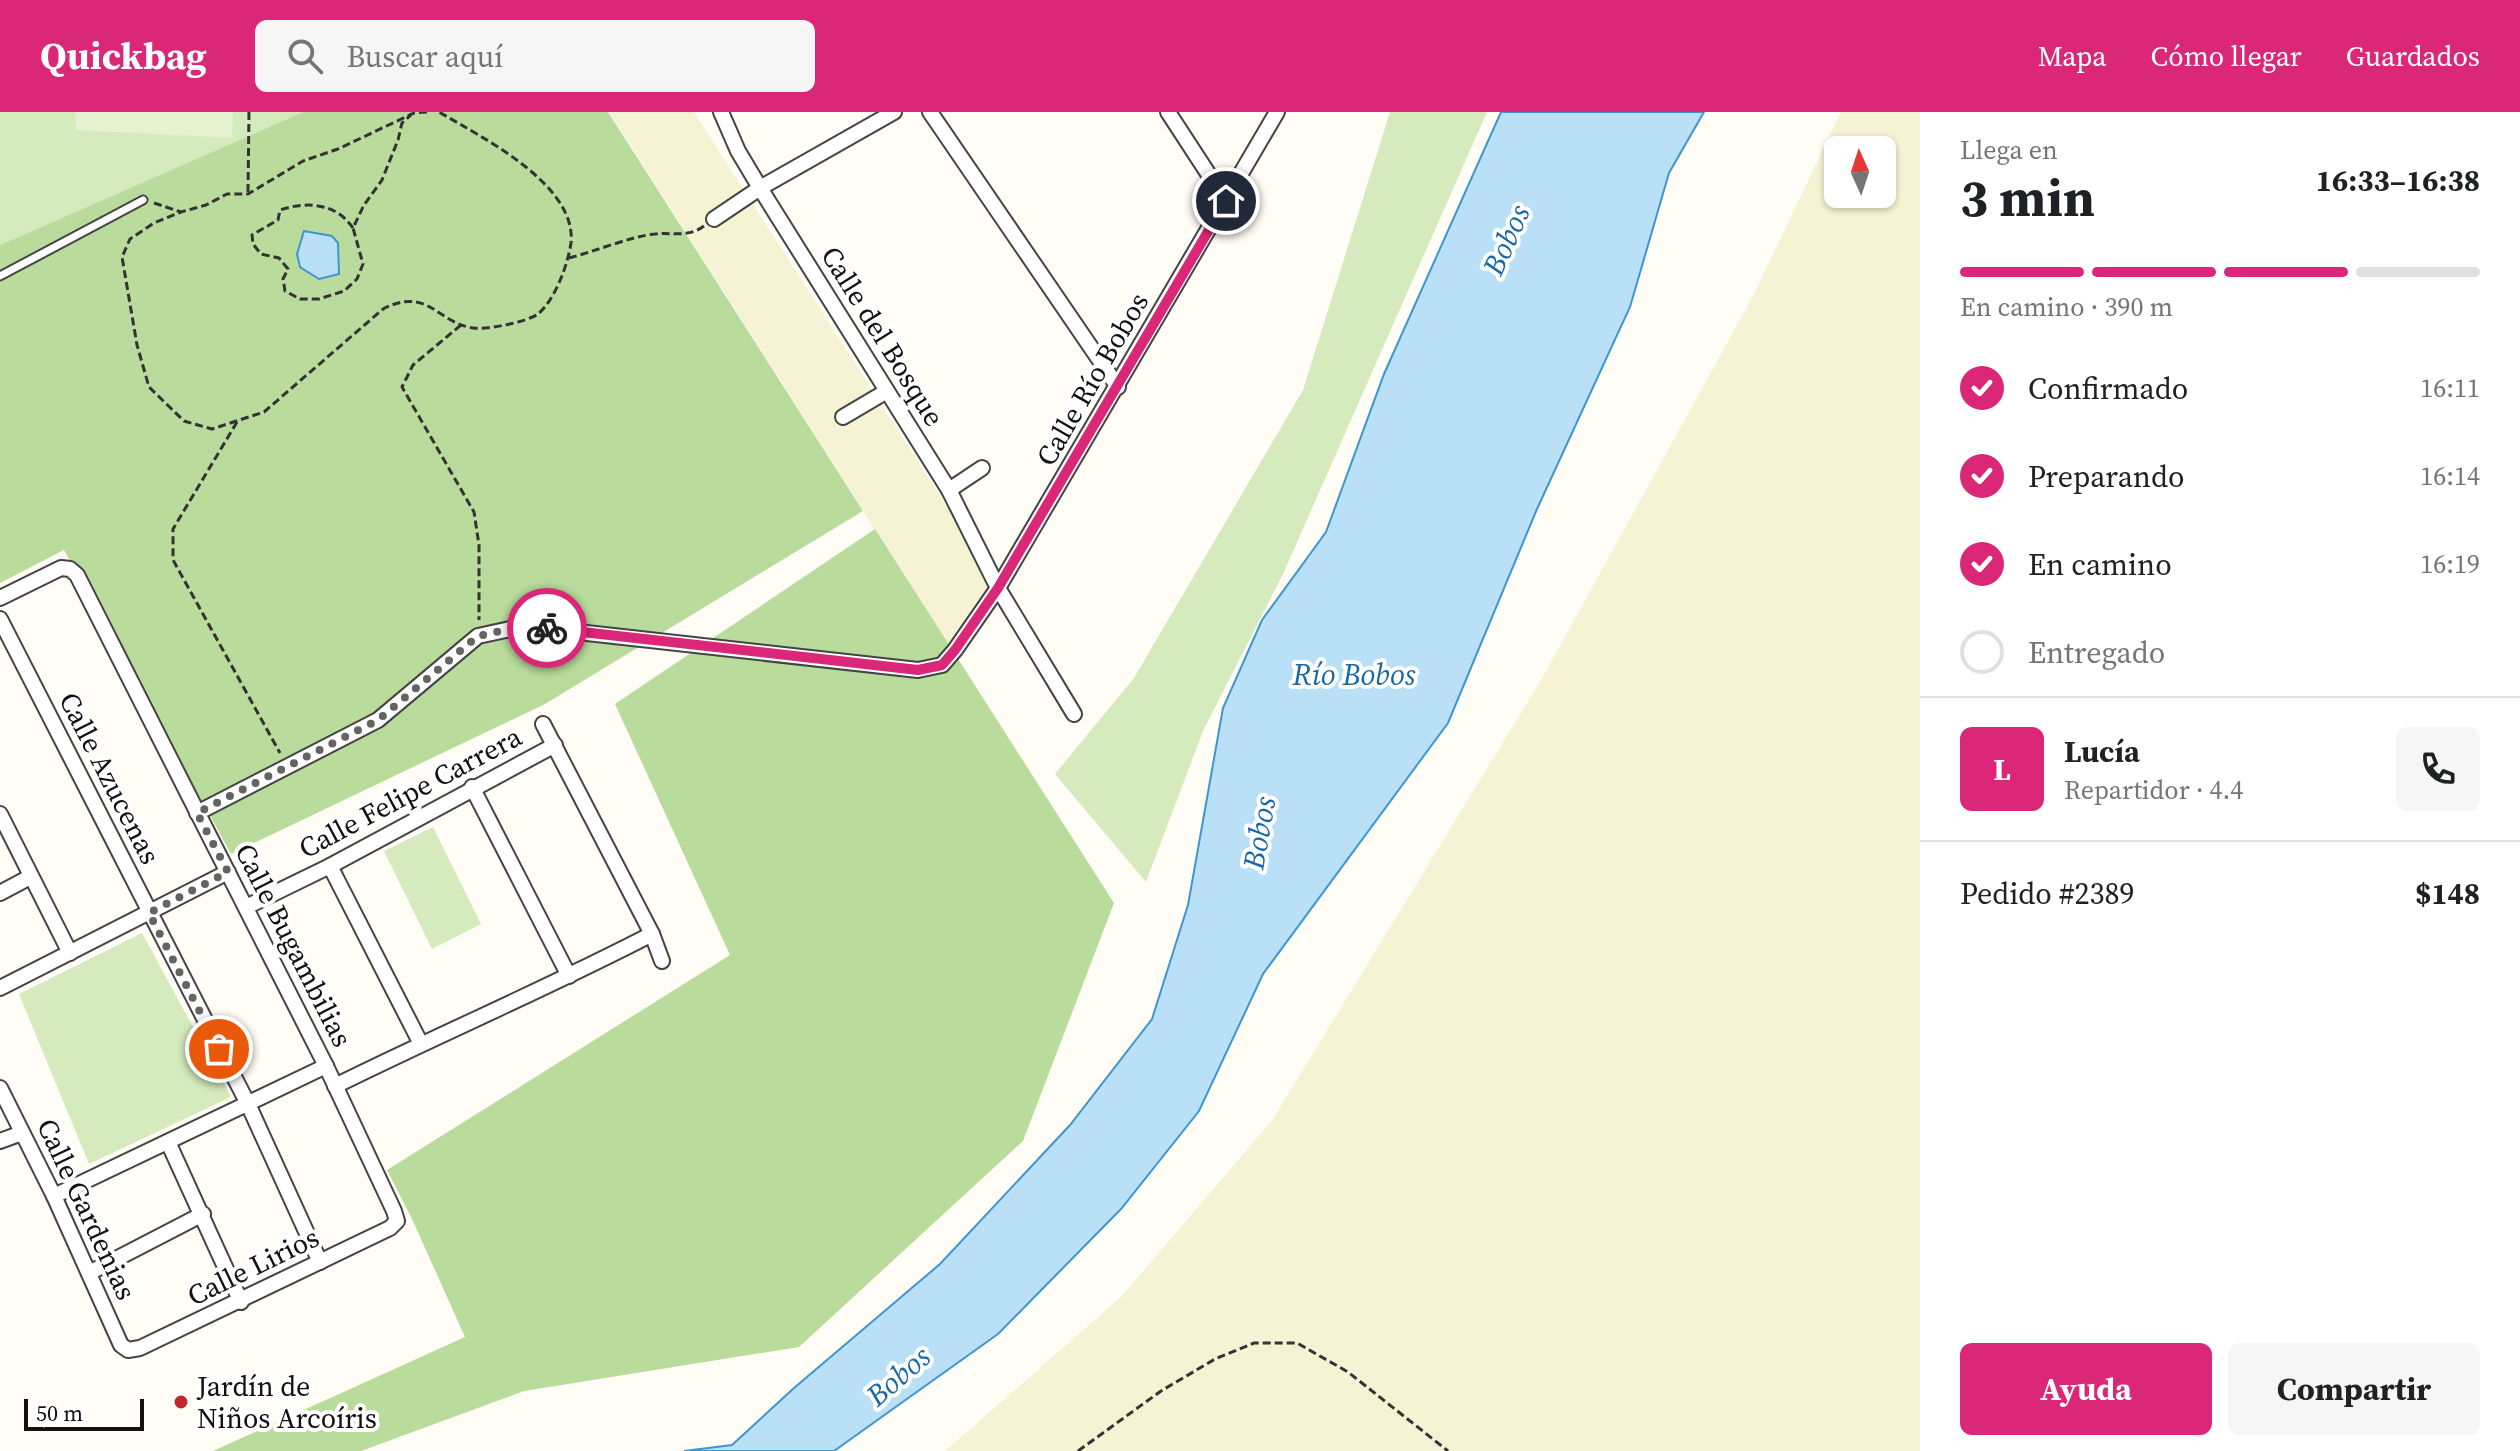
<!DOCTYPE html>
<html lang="es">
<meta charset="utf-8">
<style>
body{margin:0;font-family:"Source Serif 4",serif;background:#f6f6f6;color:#202124;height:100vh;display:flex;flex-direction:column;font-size:30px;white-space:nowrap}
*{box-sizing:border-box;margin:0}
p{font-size:26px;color:#757577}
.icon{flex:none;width:44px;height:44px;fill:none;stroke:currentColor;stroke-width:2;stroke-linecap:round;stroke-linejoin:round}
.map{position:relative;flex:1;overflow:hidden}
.panel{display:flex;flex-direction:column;background:#fff;width:600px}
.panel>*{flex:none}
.needle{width:52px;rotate:357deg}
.fabs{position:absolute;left:1824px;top:24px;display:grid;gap:16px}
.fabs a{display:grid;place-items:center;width:72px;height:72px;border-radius:12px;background:#fff;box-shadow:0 2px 6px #0004;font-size:40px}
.scale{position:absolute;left:24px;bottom:20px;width:120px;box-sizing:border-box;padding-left:8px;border:4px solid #111;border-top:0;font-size:22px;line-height:28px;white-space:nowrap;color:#111;-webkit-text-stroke:6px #fff;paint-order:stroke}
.pin{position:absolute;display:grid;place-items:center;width:68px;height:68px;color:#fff;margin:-34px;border:4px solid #fff;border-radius:50%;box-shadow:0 2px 8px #0007}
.courier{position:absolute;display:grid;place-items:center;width:80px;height:80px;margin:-40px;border:6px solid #db2777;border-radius:50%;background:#fff;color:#222;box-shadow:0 2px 10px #0007}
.headline em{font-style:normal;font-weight:700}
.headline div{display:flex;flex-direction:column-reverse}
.headline{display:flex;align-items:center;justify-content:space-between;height:136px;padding:0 40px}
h1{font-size:52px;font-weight:700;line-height:60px}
.bar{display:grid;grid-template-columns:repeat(4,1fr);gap:12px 8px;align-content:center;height:96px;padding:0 40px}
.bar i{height:10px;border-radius:6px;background:#e0e0e0}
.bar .current{background:#db2777}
.bar p{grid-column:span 4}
.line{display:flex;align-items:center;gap:20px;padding:0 40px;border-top:2px solid #e0e0e0}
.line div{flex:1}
.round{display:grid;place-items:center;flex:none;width:84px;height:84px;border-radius:12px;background:#f6f6f6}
ol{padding:0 40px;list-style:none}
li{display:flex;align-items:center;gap:24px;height:88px}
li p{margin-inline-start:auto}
li .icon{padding:8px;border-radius:50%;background:#db2777;color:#fff;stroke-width:4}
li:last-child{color:#757577}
li i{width:44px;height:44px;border:4px solid #e0e0e0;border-radius:50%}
.primary-button{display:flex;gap:16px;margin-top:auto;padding:16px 40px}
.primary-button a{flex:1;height:92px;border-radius:12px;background:#db2777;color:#fff;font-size:32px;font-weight:700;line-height:92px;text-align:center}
.primary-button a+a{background:#f6f6f6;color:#202124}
header{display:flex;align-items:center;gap:48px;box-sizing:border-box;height:112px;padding:0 40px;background:#db2777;color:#fff}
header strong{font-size:38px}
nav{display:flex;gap:44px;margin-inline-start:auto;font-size:28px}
.search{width:560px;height:72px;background:#f6f6f6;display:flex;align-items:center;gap:20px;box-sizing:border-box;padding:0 28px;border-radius:12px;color:#757577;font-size:30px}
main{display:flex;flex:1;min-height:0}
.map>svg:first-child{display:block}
.farmland{fill:#f6f3d4;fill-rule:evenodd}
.green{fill:#d5ebbd}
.forest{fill:#b9dc9c}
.pitch{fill:#e6f2cf}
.water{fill:#b9e0f7;stroke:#3f96cf;stroke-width:2}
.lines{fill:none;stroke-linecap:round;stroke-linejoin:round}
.lane-casing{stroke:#444;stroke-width:11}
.street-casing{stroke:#444;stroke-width:18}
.path{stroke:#333;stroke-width:3;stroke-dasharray:8 4;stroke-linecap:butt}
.lane{stroke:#fff;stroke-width:7}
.street{stroke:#fff;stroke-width:14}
.done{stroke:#646461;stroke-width:8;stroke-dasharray:0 14.4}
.route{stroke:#db2777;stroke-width:10}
.poi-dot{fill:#c4262e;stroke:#fff;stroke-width:3}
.labels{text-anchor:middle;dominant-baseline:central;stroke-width:8;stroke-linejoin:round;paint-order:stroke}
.street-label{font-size:28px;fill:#111;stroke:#fff}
.poi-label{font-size:28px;fill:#111;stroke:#fff;text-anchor:start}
.water-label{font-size:30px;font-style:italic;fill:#1768a6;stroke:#fff}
</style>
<header>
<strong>Quickbag</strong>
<div class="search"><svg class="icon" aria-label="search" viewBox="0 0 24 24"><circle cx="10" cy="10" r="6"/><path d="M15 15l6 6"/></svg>Buscar aquí</div>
<nav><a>Mapa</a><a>Cómo llegar</a><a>Guardados</a></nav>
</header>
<main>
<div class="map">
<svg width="1920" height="1339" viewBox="0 0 1920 1339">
<rect width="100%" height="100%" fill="#fffdf5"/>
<g class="farmland">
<path d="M609 0H694L974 437 994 470 950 540 849 376Z"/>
<path d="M1841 0H1920V1339H945L1121 1185 1273 1007 1541 568 1752 186ZM1838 38H1882V82H1838Z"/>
</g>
<g class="green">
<path d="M0 0H303L0 133Z"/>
<path d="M1390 0H1487L1283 462 1203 619 1146 770 1055 662 1134 566 1303 278Z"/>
<path d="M433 715 481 812 432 837 384 739Z"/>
<path d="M142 821 231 985 89 1052 19 882Z"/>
</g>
<g class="forest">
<path d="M303 0H608L863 399 545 592 231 742 64 438 0 471V133Z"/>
<path d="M875 417 1114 791 1023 1029 799 1235 524 1279 361 1339H213L465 1225 412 1107 387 1058 730 843 615 592Z"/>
</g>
<path class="pitch" d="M75 0H233L232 26 76 18Z"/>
<g class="water">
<path d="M1501 0H1704L1669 61 1630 195 1537 397 1448 611 1263 862 1199 999 1121 1097 998 1222 834 1339H684L732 1333 794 1276 940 1152 1070 1013 1152 907 1188 793 1223 596 1262 508 1326 420 1384 262Z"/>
<path d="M304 119 332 124 338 131 339 162 319 167 300 155 297 142Z"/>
</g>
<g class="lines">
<defs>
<path id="lane" d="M0 164 143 88"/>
<g id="street">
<path d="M721 0 738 39 760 76 949 378 998 476 1074 602"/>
<path d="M930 0 1118 275"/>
<path d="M1168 0 1226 89"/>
<path d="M714 107 760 76 894 0"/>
<path d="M843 305 887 279"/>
<path d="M949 378 982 356"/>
<path d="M0 486 61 456 70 457 77 463 326 954 394 1099 397 1109 390 1116 140 1236 128 1238 121 1233 54 1084 0 976"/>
<path d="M0 507 248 992 320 1150"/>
<path d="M543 612 652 822 662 849"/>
<path d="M472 675 569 864"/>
<path d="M197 701 378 608 478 524 524 514 918 558 942 553 955 538 998 476 1277 0"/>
<path d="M0 702 70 841"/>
<path d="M330 754 421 932"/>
<path d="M0 781 30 765"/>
<path d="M246 795 330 754 555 633"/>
<path d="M0 876 228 760"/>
<path d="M335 974C440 922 548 876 652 822"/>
<path d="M0 1029 22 1021"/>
<path d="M168 1030 241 1190"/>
<path d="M54 1084 326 954"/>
<path d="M89 1161 203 1102"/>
</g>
</defs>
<use href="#lane" class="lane-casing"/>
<use href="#street" class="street-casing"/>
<g class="path">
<path d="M427 0 414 1 338 37 303 49 248 82H227L206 93 181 100 154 111 130 127 122 145 137 233 149 275 184 309 212 317 264 300 383 197C428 174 436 210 473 216 486 218 527 210 538 202 555 188 568 152 571 131 577 72 481 25 439 0"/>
<path d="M248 80 249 0"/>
<path d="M154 91 181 100"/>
<path d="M353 116C336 91 307 89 280 98L278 108 252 123 253 132 261 142 279 146 288 157 283 167 285 179 300 187H319L344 179 357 167 363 152 353 116 364 93 382 68 398 28 402 11 411 3"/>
<path d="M569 146C593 140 632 124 655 122 673 120 688 126 704 114"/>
<path d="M461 213 413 253 402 275 474 400 479 433V508"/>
<path d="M237 310 173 417V448L280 641"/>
<path d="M1078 1339 1161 1279 1215 1247 1254 1231H1297L1348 1260 1448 1339"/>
</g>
<use href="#lane" class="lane"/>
<use href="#street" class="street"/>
</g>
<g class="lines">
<path class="done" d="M219 937 149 801 228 760 197 701 378 608 478 524 524 514 547 516"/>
<path class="route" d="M547 516 918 558 942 553 955 538 998 476 1226 89"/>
</g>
<circle class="poi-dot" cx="181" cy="1290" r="8"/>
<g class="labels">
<g class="street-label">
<text transform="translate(883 224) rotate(58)">Calle del Bosque</text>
<text transform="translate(1092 267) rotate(-60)">Calle Río Bobos</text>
<text transform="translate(110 666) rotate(63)">Calle Azucenas</text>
<text transform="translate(410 680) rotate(-28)">Calle Felipe Carrera</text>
<text transform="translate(294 833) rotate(63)">Calle Bugambilias</text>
<text transform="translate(87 1097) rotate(65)">Calle Gardenias</text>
<text transform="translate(253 1154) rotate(-26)">Calle Lirios</text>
</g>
<g class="poi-label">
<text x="197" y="1274">Jardín de<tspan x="197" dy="32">Niños Arcoíris</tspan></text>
</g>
<g class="water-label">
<text transform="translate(1506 128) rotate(-66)">Bobos</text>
<text x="1354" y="562">Río Bobos</text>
<text transform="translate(1259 721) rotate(-80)">Bobos</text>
<text transform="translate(898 1264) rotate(-41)">Bobos</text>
</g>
</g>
</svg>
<div class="fabs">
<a><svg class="needle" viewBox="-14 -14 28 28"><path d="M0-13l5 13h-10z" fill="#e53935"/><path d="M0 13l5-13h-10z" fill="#757577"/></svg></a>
</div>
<div class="scale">50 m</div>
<div class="pin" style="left:219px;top:937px;background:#ea580c"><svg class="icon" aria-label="bag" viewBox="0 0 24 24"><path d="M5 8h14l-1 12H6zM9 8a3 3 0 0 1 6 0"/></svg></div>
<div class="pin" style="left:1226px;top:89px;background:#1f2937"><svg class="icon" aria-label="home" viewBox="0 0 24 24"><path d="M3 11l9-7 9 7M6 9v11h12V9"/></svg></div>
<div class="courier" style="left:547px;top:516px"><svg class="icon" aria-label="bike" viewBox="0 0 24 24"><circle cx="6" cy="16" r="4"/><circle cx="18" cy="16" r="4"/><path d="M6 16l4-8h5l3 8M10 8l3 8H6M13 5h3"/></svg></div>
</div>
<section class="panel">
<div class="headline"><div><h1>3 min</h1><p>Llega en</p></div><em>16:33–16:38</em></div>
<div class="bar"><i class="current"></i><i class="current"></i><i class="current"></i><i></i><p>En camino · 390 m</p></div>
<ol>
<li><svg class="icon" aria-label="check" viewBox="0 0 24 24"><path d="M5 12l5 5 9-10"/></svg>Confirmado<p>16:11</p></li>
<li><svg class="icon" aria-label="check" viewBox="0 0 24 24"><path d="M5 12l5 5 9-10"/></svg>Preparando<p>16:14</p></li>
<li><svg class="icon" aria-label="check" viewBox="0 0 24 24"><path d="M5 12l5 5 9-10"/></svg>En camino<p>16:19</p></li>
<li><i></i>Entregado</li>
</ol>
<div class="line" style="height:144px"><b class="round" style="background:#db2777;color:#fff">L</b><div><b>Lucía</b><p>Repartidor · 4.4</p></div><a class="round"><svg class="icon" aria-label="phone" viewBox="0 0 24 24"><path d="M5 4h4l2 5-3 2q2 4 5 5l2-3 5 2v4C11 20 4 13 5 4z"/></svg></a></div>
<div class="line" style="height:104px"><div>Pedido #2389</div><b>$148</b></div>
<div class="primary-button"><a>Ayuda</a><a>Compartir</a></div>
</section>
</main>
